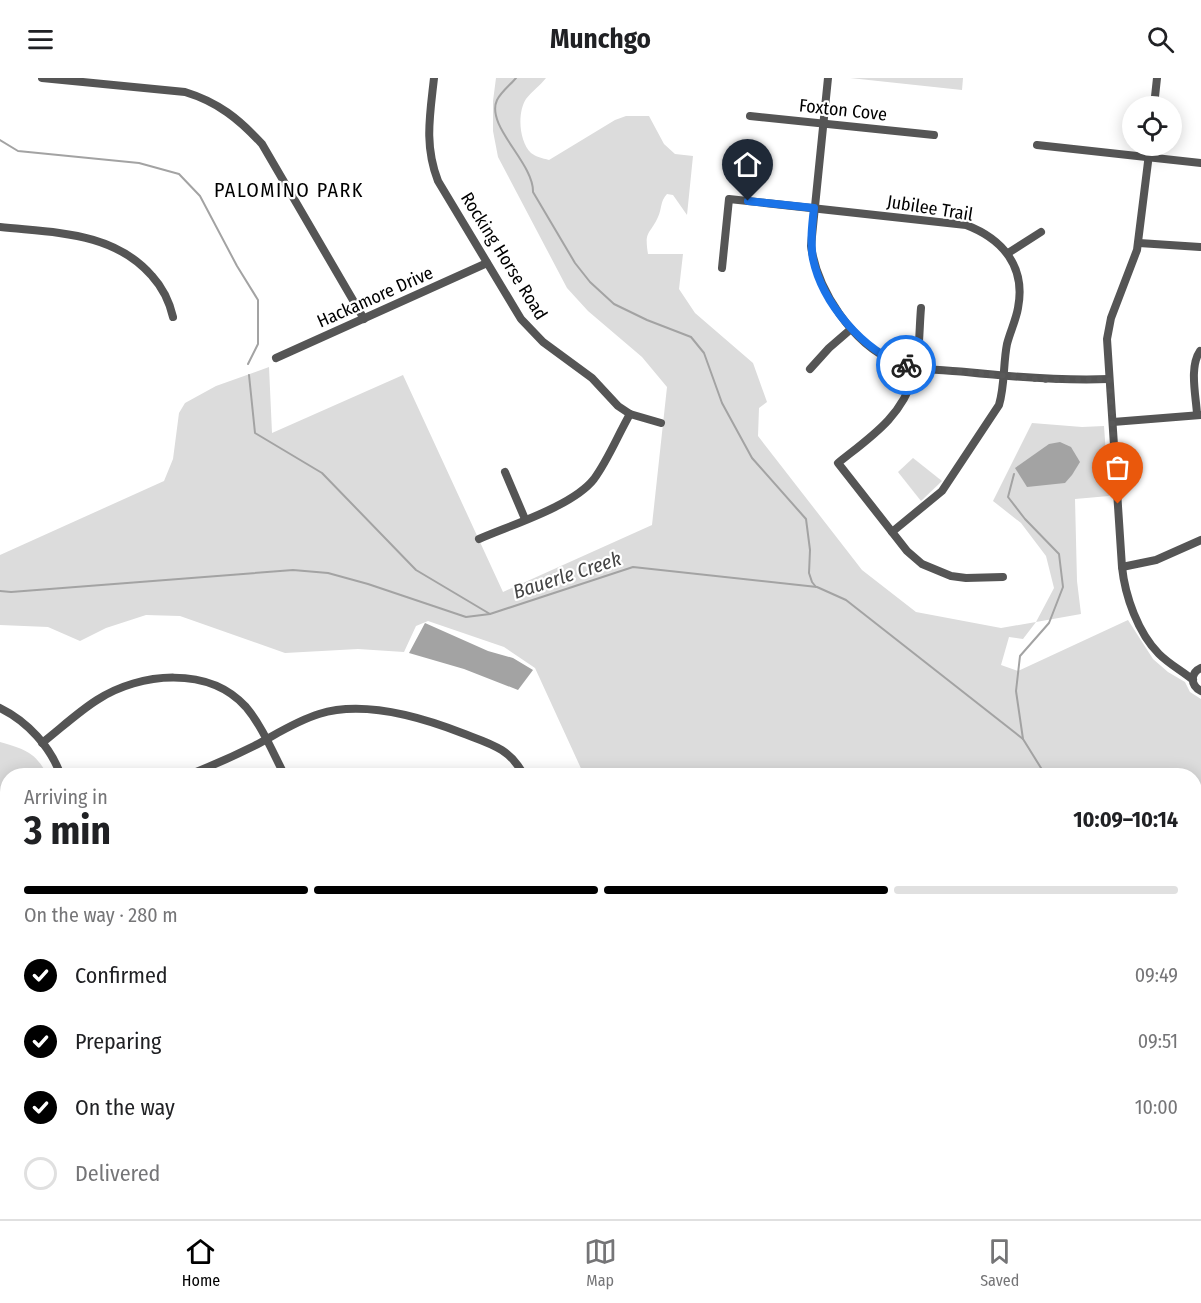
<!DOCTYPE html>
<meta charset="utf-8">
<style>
body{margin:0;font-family:"Fira Sans Condensed",sans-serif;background:#f2f2f2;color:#202124;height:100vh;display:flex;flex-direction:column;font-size:22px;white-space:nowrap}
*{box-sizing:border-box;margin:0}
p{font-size:20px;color:#757577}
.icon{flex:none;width:33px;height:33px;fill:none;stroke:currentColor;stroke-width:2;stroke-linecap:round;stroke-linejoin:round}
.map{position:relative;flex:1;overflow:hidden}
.details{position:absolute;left:0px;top:690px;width:1202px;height:452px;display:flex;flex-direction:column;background:#fff;border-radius:24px 24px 0 0;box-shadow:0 3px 15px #0003}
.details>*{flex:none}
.fabs{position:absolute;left:1122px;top:18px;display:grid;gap:12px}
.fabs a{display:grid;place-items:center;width:60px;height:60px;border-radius:50%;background:#fff;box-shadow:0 3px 15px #0003;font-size:30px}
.pin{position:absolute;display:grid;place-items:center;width:51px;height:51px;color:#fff;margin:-62px -26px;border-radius:50% 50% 50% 0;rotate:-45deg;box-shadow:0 0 6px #0007}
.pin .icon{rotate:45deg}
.courier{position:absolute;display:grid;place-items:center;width:60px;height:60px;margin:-30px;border:4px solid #1a73e8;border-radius:50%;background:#fff;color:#222;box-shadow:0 2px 8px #0007}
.summary em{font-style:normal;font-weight:700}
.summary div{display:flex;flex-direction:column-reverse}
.summary{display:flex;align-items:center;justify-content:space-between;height:102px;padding:0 24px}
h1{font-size:39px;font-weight:700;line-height:45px}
.bar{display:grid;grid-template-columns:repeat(4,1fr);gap:9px 6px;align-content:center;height:72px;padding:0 24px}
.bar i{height:8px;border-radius:4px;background:#e0e0e0}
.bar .active{background:#000}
.bar p{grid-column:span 4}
ol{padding:0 24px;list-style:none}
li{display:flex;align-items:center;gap:18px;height:66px}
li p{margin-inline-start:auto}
li .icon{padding:6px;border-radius:50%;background:#000;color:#fff;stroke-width:4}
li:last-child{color:#757577}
li i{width:33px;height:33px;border:3px solid #e0e0e0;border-radius:50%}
header{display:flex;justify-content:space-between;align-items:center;height:78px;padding:0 24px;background:#fff;font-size:27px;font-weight:700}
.tabs{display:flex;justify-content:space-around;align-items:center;height:84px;border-top:2px solid #e0e0e0;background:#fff;font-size:16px;color:#757577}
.tabs a{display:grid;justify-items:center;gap:3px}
.tabs .active{color:#000}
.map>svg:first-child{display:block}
.green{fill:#dcdcdc}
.water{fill:#a3a3a3}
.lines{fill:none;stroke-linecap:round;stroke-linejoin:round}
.stream{stroke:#a3a3a3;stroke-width:2}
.minor{stroke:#555;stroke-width:8}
.done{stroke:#595959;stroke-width:6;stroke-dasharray:0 10.8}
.route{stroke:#1a73e8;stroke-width:8}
.labels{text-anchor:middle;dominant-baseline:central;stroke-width:4.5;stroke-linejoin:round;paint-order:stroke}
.street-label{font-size:18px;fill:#000;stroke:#fff}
.neighbourhood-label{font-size:20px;letter-spacing:1.5px;fill:#000;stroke:#fff}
.water-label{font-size:20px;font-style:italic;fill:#444;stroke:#fff}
</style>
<header><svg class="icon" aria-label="menu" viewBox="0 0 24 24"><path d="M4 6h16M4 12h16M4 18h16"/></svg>Munchgo<svg class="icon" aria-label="search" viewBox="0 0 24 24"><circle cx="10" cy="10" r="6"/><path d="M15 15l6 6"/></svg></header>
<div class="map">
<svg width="1201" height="1141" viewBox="0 0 1201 1141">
<rect width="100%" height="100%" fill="#fff"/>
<g class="green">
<path d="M496 0H546C540 8 532 13 526 21 517 35 519 63 531 75 536 79 542 80 549 82L615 42 626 38H649L664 66 675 76 693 78 687 137 673 117 667 116C660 123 662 131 658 139 650 157 644 152 648 176H683L679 211 695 235 753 285 767 324 759 330 758 358 862 492 916 534 1001 550 1036 544 1054 510 1046 478 1021 445 993 423 1032 345 1082 349 1104 348 1109 418 1075 421 1077 503 1081 536 1036 544 1023 561 1009 559 1001 587 1018 593 1128 542 1153 581 1168 594 1185 604 1190 614 1201 621V997L1194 995V698L584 697 535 590 504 569 428 543 416 548 404 574 358 571 285 575 180 538 146 537 106 550 80 563 48 549 0 547V477L164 403 173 381 179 335 185 325 216 308 269 289 272 355 403 297 503 514 652 447 667 309 642 279 588 233 567 210 498 79 493 53V23Z"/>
<path d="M850 0H963L962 12Z"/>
<path d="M913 380 942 403 921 423 898 394Z"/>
<path d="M0 664C24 671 36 674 47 697L8 698 7 788 0 791Z"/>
<path d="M487 1134H672L683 1141H490Z"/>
<path d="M720 1134C733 1134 738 1141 750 1134H858V1136L870 1141H716Z"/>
</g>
<g class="water">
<path d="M1060 364 1071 369 1080 384 1072 397 1065 405 1027 409 1015 390 1049 366Z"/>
<path d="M425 545 488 573 513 580 533 592 518 612 464 591 409 575Z"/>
</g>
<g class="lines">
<g class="stream">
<path d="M516 0C510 7 501 14 497 22 485 48 534 85 533 114L575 185 590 204 614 226 647 242 691 259 704 275 722 325 752 380 806 441 810 472 809 495 812 504 816 509"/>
<path d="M0 62 18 73 139 85 179 96 200 118 237 188 258 222V266L248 286"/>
<path d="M249 297 255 355 322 395 416 492 490 536 633 489 817 509 846 522 1023 661 1046 698"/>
<path d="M1014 396 1008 419 1025 441 1059 476 1063 509 1049 545 1020 578 1016 613 1023 661"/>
<path d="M0 513 11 514 293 492 328 495 368 506 466 539 490 536"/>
<path d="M1194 778 1201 777"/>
</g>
<g class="minor">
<path d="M42 0 185 14C218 24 239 41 262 66L364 241"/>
<path d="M434 0C430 37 424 67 438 103L521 241 543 264 592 300 618 328 630 336 661 345"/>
<path d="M828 0 811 168C817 211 852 266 894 283 917 292 942 292 966 294 1014 299 1061 303 1109 301"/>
<path d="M1154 28 1157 0"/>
<path d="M750 38 934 57"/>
<path d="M1037 67 1201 85"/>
<path d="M1150 68 1137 172 1111 240 1107 261 1122 489C1125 518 1138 555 1159 576 1169 586 1182 593 1193 602"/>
<path d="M0 149C54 155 113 153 152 198 163 210 169 222 173 239"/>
<path d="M1139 165 1200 169"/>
<path d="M1008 175 1041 154"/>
<path d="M722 190 729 121 966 147C1003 161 1026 189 1018 230 1016 242 1010 254 1007 266 1003 286 1005 307 999 327L942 413 892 454"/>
<path d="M921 230C919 253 920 278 913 299 902 339 869 360 838 385L907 473 922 486 951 498 966 500 1003 499"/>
<path d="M276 280 487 185"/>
<path d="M810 291 829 270 851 251"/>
<path d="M1197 336C1196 318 1189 289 1200 273"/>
<path d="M1113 344 1201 337"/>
<path d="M505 394 525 441"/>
<path d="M479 461C511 447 573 428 594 401 608 382 618 357 630 336"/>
<path d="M1122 489 1156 482 1201 462"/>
<path d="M1201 590C1190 595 1190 607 1201 613"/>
<path d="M0 630C27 643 51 669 61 698"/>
<path d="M42 665C60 651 78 634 97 622 140 594 209 588 246 629 262 648 273 675 285 698"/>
<path d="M186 698C209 689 232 679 254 668 275 657 296 643 319 636 363 622 421 639 462 655 488 665 511 670 524 698"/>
<path d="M0 839 8 835"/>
<path d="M0 985 8 982"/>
<path d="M1194 1002 1201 1004"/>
<path d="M0 1051 8 1047"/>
<path d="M0 1058 8 1074"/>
<path d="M34 1134 37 1141"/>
<path d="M169 1134 172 1141"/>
<path d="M296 1134 299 1141"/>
<path d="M424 1134 427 1141"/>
<path d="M962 1134 979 1141"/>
<path d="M1118 1134 1130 1141"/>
<path d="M996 1141 1000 1134"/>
<path d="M1101 1141 1105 1134"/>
</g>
</g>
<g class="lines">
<path class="done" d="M906 287 916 289 1048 302 1109 301 1118 426"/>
<path class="route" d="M748 123 814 130C812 147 810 165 813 181 822 224 863 274 906 287"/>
</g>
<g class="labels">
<g class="street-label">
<text transform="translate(843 32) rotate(6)">Foxton Cove</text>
<text transform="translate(930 130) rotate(9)">Jubilee Trail</text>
<text transform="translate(504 178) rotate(58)">Rocking Horse Road</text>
<text transform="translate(375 219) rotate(-24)">Hackamore Drive</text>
</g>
<g class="neighbourhood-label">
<text x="289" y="112">PALOMINO PARK</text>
</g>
<g class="water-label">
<text transform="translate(567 497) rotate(-18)">Bauerle Creek</text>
</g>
</g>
</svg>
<div class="fabs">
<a><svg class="icon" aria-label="locate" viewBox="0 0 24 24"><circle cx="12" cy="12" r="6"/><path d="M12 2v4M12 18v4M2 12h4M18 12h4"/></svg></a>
</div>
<div class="pin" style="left:1118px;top:426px;background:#ea580c"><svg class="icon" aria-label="bag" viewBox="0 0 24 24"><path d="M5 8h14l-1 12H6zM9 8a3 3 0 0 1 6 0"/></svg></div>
<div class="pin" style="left:748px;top:123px;background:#1f2937"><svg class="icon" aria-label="home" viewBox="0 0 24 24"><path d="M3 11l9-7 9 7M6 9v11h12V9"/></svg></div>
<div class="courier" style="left:906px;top:287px"><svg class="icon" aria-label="bike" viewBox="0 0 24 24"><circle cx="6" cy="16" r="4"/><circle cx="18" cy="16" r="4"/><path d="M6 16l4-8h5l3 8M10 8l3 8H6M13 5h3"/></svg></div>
<section class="details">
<div class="summary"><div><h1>3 min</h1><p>Arriving in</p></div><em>10:09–10:14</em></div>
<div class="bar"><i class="active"></i><i class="active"></i><i class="active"></i><i></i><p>On the way · 280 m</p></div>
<ol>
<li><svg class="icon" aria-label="check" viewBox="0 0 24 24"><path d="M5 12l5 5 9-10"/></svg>Confirmed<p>09:49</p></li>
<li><svg class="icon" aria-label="check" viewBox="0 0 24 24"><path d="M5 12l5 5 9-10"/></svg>Preparing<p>09:51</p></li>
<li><svg class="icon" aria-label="check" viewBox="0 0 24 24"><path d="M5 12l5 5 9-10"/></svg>On the way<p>10:00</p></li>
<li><i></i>Delivered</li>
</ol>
</section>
</div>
<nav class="tabs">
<a class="active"><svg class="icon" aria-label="home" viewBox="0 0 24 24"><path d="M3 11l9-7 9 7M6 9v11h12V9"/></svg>Home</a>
<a><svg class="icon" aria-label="map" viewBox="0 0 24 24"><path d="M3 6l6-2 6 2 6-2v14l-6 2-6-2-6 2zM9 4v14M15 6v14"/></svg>Map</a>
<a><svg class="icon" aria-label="saved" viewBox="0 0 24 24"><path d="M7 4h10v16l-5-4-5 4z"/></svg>Saved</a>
</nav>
